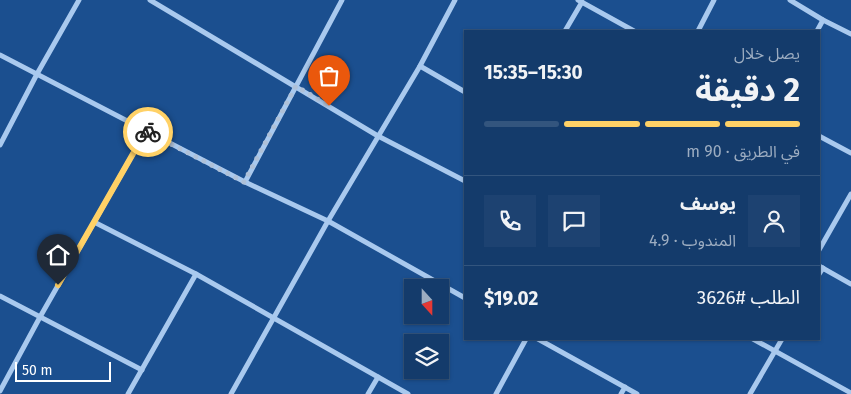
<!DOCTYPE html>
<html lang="ar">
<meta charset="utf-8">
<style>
body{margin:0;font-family:"Fira Sans","Noto Sans Arabic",sans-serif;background:#1d4271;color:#f1f3f6;direction:rtl;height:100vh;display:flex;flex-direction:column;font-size:19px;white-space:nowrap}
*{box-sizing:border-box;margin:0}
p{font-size:16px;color:#9dadc1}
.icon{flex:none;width:28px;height:28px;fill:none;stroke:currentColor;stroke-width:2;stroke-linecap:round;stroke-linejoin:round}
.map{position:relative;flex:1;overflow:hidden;direction:ltr}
.panel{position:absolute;left:464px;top:30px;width:356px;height:310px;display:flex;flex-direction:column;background:#143b6b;border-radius:0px;box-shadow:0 1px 4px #0004,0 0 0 1px #33557e;direction:rtl}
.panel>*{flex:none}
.needle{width:32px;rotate:159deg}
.tools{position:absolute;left:404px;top:279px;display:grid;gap:10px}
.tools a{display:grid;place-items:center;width:45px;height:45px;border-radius:0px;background:#143b6b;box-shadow:0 1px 4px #0004,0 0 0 1px #33557e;font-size:25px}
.scale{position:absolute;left:15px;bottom:12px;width:96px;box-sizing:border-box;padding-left:5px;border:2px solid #fff;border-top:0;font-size:14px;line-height:18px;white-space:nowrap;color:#fff;-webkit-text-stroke:4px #1b4f8f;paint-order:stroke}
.pin{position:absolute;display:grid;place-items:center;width:42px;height:42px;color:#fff;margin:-51px -21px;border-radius:50% 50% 50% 0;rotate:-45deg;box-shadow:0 0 5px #0007}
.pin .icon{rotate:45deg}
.courier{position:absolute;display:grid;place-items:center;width:50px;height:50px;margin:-25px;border:4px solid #ffd166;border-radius:50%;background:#fff;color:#222;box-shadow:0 1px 6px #0007}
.summary em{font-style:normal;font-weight:700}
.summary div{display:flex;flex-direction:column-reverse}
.summary{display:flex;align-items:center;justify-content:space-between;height:85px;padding:0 20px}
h1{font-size:32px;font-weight:700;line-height:38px}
.bar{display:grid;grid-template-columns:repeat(4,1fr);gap:8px 5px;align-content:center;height:60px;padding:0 20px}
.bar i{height:6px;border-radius:4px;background:#33557e}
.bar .selected{background:#ffd166}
.bar p{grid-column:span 4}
.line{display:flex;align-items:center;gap:12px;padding:0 20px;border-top:1px solid #33557e}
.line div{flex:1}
.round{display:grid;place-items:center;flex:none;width:52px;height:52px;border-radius:0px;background:#1d4271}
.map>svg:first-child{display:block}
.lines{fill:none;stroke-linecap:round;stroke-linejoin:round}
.street{stroke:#a9c9ee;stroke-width:5}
.done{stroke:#afc1d8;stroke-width:5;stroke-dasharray:0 9}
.route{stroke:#ffd166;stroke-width:6}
</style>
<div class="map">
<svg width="851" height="394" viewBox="0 0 851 394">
<rect width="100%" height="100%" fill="#1b4f8f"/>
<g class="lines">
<g class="street">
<path d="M150 0 378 136 465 181"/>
<path d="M578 0 634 31"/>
<path d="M790 0 823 20 851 34"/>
<path d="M565 31 582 2"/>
<path d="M698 31 714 0"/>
<path d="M817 31 823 20"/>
<path d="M0 55 245 182 328 221 465 298"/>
<path d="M420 66 465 92"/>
<path d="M819 136 851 153"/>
<path d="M0 145 37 74 79 0"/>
<path d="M245 182 342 0"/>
<path d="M94 222 196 274 408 394"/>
<path d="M819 250 851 194"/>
<path d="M819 266 851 284"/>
<path d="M819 274 823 268"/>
<path d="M0 296 142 370"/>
<path d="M538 339 637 394"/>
<path d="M753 339 851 393"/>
<path d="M0 391 40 317 146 131"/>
<path d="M128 394 196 274"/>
<path d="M231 394 328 221 420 66 455 0"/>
<path d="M368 394 378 377"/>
<path d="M496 394 526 339"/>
<path d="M621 394 625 387"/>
<path d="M750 394 782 339"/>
</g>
</g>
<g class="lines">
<path class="done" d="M148 132 244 182 296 86 329 106"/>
<path class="route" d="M58 285 146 131 148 132"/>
</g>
</svg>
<div class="tools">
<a><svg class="needle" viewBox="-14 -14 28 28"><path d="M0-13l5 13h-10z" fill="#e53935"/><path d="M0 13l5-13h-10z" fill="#9dadc1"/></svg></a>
<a><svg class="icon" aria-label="layers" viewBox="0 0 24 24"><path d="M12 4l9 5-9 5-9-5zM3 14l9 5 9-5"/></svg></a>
</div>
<div class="scale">50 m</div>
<div class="pin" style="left:329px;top:106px;background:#ea580c"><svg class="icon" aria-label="bag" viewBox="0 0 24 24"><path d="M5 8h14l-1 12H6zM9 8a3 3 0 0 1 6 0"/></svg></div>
<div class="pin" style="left:58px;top:285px;background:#1f2937"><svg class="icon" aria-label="home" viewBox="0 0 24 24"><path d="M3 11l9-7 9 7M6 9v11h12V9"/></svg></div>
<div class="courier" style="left:148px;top:132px"><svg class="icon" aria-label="bike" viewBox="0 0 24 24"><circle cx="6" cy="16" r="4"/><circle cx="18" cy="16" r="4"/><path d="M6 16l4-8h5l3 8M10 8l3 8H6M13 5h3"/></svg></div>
<section class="panel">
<div class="summary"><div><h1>2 دقيقة</h1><p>يصل خلال</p></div><em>15:30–15:35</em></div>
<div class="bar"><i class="selected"></i><i class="selected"></i><i class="selected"></i><i></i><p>في الطريق · 90 m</p></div>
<div class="line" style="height:90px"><a class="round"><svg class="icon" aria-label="person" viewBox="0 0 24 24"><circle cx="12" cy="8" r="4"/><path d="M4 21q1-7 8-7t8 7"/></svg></a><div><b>يوسف</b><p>المندوب · 4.9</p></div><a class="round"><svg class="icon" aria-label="chat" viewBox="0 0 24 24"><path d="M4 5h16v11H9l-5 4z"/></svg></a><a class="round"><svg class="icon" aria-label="phone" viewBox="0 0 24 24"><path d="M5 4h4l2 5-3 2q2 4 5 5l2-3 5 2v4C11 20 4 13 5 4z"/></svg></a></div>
<div class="line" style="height:65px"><div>الطلب #3626</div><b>$19.02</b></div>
</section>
</div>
